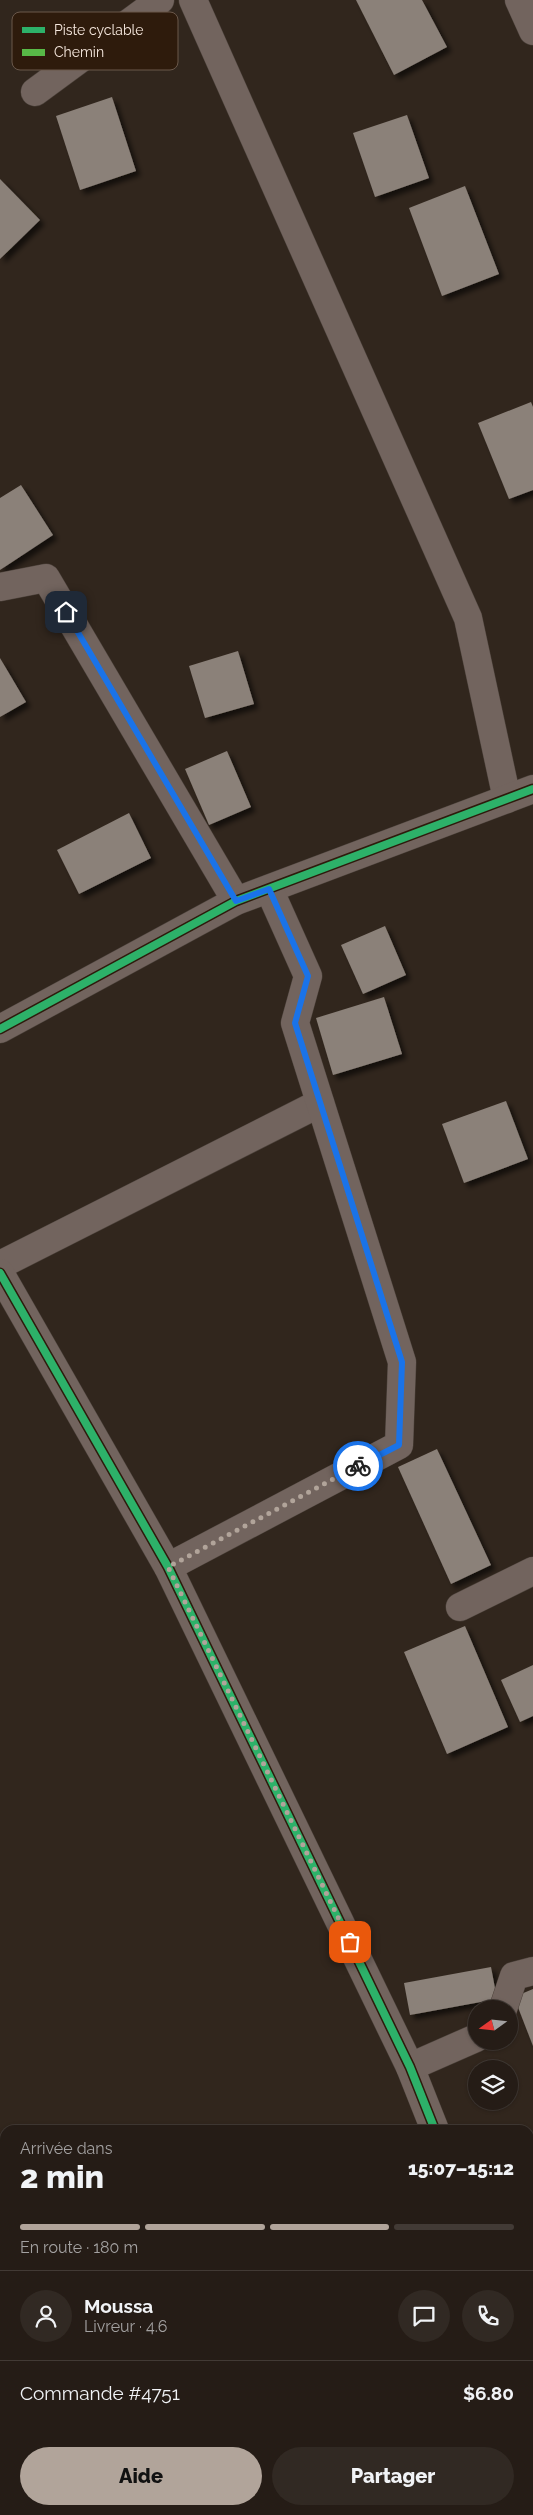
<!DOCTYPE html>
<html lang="fr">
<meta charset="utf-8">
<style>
body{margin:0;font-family:Raleway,sans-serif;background:#312923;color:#f1f3f6;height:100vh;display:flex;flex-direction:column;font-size:19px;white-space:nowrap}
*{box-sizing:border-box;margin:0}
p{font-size:16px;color:#a3a1a1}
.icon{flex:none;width:28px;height:28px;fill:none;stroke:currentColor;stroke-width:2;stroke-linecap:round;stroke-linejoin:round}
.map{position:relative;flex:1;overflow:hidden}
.panel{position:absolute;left:0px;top:2125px;width:534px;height:390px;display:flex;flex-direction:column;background:#251c16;border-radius:15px 15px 0 0;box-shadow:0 1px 4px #0004,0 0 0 1px #423a35}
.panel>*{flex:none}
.needle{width:32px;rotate:255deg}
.tools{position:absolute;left:468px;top:2000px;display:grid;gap:10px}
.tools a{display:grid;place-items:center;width:50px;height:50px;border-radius:50%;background:#251c16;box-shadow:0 1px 4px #0004,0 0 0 1px #423a35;font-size:25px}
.pin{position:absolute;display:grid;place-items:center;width:42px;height:42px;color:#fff;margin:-21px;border-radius:10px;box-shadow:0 2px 8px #0006}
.courier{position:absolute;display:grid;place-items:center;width:50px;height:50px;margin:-25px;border:4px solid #1a73e8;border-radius:50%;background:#fff;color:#222;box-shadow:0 1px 6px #0007}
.headline em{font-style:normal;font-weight:800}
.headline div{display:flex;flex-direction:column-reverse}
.headline{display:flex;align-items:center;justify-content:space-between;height:85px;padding:0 20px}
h1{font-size:32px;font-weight:800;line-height:38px}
.bar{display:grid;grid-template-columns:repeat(4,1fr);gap:8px 5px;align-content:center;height:60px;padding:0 20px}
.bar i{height:6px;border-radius:4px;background:#423a35}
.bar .current{background:#b1a49a}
.bar p{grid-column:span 4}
.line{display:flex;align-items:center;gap:12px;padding:0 20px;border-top:1px solid #423a35}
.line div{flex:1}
.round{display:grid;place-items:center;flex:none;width:52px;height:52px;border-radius:26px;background:#312923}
.cta{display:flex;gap:10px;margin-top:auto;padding:10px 20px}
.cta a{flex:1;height:58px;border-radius:30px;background:#b1a49a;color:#111;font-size:20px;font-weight:800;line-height:58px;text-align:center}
.cta a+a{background:#312923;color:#f1f3f6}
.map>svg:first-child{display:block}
.building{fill:#8b8179;filter:url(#shadow)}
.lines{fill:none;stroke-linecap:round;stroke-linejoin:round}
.minor-casing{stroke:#4b413a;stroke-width:29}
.major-casing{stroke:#4b413a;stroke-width:29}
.minor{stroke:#72645e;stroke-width:28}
.major{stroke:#6a5b53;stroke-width:28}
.quiet{stroke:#58b947;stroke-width:6;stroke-dasharray:12 6;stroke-linecap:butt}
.cycleway-casing{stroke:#2e1b0c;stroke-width:11}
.cycleway{stroke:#2db169;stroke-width:8}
.done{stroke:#b1a49a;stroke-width:5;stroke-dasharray:0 9}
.route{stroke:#1a73e8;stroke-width:6}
.key{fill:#2e1b0c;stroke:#6a584b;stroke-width:1}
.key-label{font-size:14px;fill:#f6e8de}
</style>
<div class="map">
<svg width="533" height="2515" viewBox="0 0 533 2515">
<defs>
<filter id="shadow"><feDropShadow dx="4.5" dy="4.5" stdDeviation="2.5" flood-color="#0009"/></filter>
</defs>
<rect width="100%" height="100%" fill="#31261d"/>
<g class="building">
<path d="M356 0H422L447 47 394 75Z"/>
<path d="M112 97 136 171 80 190 56 116Z"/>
<path d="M407 115 429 178 375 197 353 133Z"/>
<path d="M0 179 40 220 0 259Z"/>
<path d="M465 186 499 274 442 296 409 208Z"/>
<path d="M531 402 533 407V490L509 499 478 423Z"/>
<path d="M21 485 53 535 0 570V498Z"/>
<path d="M238 651 254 704 205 718 189 666Z"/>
<path d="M0 658 26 702 0 717Z"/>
<path d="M227 751 251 807 209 825 185 769Z"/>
<path d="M129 813 151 858 79 894 57 850Z"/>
<path d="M385 926 406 975 363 994 341 945Z"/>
<path d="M384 997 402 1054 333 1075 316 1018Z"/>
<path d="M506 1101 528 1159 464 1183 442 1124Z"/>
<path d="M437 1449 491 1565 451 1584 398 1467Z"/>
<path d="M465 1626 508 1727 447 1754 404 1652Z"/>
<path d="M533 1665V1716L520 1722 501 1680Z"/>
<path d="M491 1967 497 1999 410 2015 404 1983Z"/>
<path d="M533 1989V2046L514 1997Z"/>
<path d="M533 2442V2504L529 2494V2443Z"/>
</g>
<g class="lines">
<defs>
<g id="minor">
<path d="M193 0 468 618 507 799"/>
<path d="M519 0 533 31"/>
<path d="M35 92 160 0"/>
<path d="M0 587 46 578 236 901"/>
<path d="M0 1029 236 901 533 789"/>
<path d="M0 1265 320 1103"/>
<path d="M0 1273 168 1567 410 2067 435 2130"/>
<path d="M168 1567 399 1445 402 1362 295 1023 308 976 269 889"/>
<path d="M460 1607 533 1571"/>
<path d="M503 2009 514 1976 533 1971"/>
<path d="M410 2067 476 2038"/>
<path d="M529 2364 533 2374"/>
<path d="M306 2510 307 2515"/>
<path d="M441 2510V2515"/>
</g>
<g id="major">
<path d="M529 2400 533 2398"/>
<path d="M261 2515 273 2510"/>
</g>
</defs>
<use href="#minor" class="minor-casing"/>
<use href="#major" class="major-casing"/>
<use href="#minor" class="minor"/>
<use href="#major" class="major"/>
<path class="quiet" d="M0 2328H5"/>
<defs>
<g id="cycleway">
<path d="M0 1029 236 901 533 789"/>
<path d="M0 1273 168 1567 410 2067 435 2130"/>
</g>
</defs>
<use href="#cycleway" class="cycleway-casing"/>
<use href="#cycleway" class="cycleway"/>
</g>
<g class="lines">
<path class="done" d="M350 1942 168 1567 358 1466"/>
<path class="route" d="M66 612 236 901 269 889 308 976 295 1023 402 1362 399 1445 358 1466"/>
</g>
<rect x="12" y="12" width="166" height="58" rx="8" class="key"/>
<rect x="22" y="27" width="23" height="6" fill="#2db169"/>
<rect x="22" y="49" width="23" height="7" fill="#58b947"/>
<g class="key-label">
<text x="54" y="35">Piste cyclable</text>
<text x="54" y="57">Chemin</text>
</g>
</svg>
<div class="tools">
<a><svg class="needle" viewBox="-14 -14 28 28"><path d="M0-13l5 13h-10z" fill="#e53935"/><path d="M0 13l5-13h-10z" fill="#a3a1a1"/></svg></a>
<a><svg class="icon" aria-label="layers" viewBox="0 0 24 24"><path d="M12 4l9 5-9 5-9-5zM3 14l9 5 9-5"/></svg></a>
</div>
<div class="pin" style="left:350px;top:1942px;background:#ea580c"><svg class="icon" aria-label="bag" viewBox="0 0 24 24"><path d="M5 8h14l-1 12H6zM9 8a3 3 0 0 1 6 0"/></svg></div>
<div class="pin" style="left:66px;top:612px;background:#1f2937"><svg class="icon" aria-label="home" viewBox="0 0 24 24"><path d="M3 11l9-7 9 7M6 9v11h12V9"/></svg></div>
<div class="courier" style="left:358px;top:1466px"><svg class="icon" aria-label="bike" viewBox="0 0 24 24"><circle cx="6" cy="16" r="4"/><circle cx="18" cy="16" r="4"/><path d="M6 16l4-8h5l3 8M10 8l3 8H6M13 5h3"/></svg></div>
<section class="panel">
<div class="headline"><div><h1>2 min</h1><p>Arrivée dans</p></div><em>15:07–15:12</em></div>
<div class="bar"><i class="current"></i><i class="current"></i><i class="current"></i><i></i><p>En route · 180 m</p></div>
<div class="line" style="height:90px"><a class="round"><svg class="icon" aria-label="person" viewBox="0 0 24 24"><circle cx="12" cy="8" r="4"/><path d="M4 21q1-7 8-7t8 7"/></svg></a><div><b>Moussa</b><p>Livreur · 4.6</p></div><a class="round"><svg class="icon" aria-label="chat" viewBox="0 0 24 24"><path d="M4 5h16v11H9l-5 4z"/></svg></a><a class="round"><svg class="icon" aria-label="phone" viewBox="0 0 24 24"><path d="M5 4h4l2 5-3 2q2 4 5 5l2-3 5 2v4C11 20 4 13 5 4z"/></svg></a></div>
<div class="line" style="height:65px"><div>Commande #4751</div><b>$6.80</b></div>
<div class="cta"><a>Aide</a><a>Partager</a></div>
</section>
</div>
